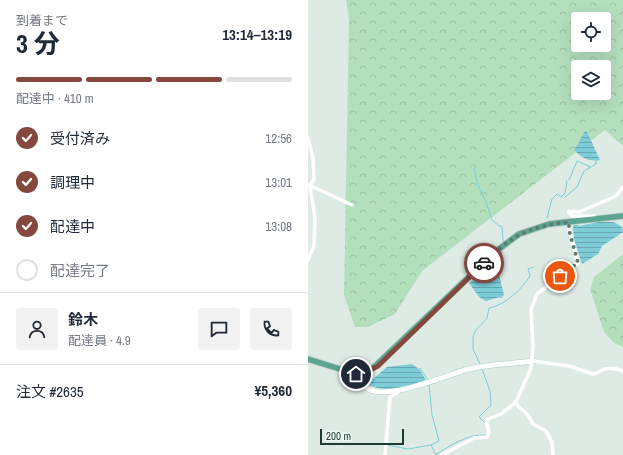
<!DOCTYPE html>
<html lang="ja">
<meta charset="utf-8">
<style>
body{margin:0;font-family:"Archivo Narrow","Noto Sans JP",sans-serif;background:#f2f2f3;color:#1f2937;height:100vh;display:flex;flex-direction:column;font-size:15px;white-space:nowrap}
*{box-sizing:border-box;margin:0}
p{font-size:13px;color:#747a83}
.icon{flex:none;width:22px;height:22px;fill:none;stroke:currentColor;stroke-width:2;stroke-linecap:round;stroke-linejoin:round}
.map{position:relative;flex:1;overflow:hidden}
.drawer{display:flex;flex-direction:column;background:#fff;width:308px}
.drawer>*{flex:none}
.buttons{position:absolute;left:263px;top:12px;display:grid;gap:8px}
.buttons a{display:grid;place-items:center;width:40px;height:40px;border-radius:4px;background:#fff;box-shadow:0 4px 16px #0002;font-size:20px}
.scale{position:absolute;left:12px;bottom:10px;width:84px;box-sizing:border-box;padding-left:4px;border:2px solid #1d3c33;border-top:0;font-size:11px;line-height:14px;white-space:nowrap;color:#1d3c33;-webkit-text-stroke:3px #edf7f2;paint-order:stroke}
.pin{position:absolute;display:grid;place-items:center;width:34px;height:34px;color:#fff;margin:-17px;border:2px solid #fff;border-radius:50%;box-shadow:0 1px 4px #0007}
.courier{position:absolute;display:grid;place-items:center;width:40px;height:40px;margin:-20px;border:3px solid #84483e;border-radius:50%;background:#fff;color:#222;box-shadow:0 1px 5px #0007}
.overview em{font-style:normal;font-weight:700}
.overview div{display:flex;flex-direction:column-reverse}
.overview{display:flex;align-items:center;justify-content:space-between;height:68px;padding:0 16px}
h1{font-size:26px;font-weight:700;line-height:30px}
.bar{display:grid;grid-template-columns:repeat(4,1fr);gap:6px 4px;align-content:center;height:48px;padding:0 16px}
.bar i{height:5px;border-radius:3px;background:#e0e1e3}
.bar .on{background:#84483e}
.bar p{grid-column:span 4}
.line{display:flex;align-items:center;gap:10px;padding:0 16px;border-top:1px solid #e0e1e3}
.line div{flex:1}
.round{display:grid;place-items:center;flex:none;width:42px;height:42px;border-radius:4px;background:#f2f2f3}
ol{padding:0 16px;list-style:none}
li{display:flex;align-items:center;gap:12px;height:44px}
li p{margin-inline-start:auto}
li .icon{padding:4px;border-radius:50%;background:#84483e;color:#fff;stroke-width:4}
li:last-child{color:#747a83}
li i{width:22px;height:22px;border:2px solid #e0e1e3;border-radius:50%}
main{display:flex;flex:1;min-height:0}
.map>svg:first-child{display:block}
.forest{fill:url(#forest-crowns);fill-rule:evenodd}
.water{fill:url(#water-rules)}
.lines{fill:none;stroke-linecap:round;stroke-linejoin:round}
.stream{stroke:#7dccd8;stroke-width:1}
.secondary-casing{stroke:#afccc0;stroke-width:6}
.primary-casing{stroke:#c0c8c6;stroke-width:7}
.street{stroke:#fff;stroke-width:3.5}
.secondary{stroke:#fff;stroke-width:5}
.primary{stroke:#5ca691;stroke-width:5.5}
.done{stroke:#607971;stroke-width:4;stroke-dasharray:0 7.2}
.route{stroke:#84483e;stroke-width:5}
</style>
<main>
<section class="drawer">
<div class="overview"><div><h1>3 分</h1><p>到着まで</p></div><em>13:14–13:19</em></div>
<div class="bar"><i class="on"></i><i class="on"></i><i class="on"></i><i></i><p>配達中 · 410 m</p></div>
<ol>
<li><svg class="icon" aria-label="check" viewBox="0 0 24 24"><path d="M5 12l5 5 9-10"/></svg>受付済み<p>12:56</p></li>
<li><svg class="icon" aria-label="check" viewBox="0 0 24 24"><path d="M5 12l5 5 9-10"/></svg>調理中<p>13:01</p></li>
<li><svg class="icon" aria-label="check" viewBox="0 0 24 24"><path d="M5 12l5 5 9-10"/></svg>配達中<p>13:08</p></li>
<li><i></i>配達完了</li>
</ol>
<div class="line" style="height:72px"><a class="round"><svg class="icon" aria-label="person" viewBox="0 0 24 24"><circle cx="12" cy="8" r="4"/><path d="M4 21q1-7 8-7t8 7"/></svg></a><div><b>鈴木</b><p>配達員 · 4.9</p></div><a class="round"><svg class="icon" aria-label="chat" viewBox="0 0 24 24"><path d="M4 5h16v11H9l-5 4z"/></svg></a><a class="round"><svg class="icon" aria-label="phone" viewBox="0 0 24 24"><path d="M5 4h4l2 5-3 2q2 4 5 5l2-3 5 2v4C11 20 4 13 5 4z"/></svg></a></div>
<div class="line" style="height:52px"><div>注文 #2635</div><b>¥5,360</b></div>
</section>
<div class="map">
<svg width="315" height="455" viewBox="0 0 315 455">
<defs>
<pattern id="forest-crowns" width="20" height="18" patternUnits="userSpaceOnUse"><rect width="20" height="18" fill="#b3dfbd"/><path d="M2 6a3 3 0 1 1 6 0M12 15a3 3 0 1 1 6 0" fill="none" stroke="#9ac0a3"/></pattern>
<pattern id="water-rules" width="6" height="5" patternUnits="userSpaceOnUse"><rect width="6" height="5" fill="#7dccd8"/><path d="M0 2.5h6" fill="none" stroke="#66a7b0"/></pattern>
</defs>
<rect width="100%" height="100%" fill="#ddebe4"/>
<g class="forest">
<path d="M38 0H315V146L297 130 114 271 87 314 60 327H47L36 295 41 19ZM270 19H296V45H270ZM270 67H296V93H270Z"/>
<path d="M315 254V347L306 343 296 332 282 289 286 277Z"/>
</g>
<g class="water">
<path d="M277 131 279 132 292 160C282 162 272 158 266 149L269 146Z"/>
<path d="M290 222H306L314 227 315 232 294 246 290 254 274 264 266 239 265 225H270L271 226Z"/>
<path d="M185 262 191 264 192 279 196 295 193 298 192 297 178 301 171 297 161 283 177 271Z"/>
<path d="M104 364 112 370 118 380C101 387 76 394 59 384L60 381 65 379 79 367Z"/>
</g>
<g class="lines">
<g class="stream">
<path d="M166 168 169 182 179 205 184 220 191 226H194L195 242"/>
<path d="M261 180 269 161 281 166V168"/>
<path d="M253 197 257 193 259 181"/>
<path d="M257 197 269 187 276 171 288 164V160"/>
<path d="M239 218 244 199 249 194 254 197"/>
<path d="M191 263 194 249"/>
<path d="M172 364 165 349V338L167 331 179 318 181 308C197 305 213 290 222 276L220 269 226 267"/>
<path d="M174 369 182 391 183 405 171 417 178 424"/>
<path d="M110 370 112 368 120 380"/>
<path d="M121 384 124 415 131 441 123 445 128 455"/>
<path d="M79 445 100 449 123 445"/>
<path d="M127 455C141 446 160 434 177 435"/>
</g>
<defs>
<path id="secondary" d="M52 373C53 377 53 382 55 385 71 406 140 374 161 369 182 364 204 364 225 361"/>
<path id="primary" d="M0 359 48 374 64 369 187 252 211 234 241 224 315 216"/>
</defs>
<use href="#secondary" class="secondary-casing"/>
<use href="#primary" class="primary-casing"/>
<g class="street">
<path d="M0 138 5 158 6 179 2 186 7 218 6 246 0 260"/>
<path d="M1 185 44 205"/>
<path d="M289 219 286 216H264L261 213V211L271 212 308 196 315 187"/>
<path d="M225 361 261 366 285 374C291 374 292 370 297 369 303 367 309 369 315 371"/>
<path d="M208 402 210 406 220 415 225 424 238 431 244 442 245 455"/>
<path d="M77 455 82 397 89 393 90 391"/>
<path d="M134 455 166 438 179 437 181 433 178 420 193 414 208 402 223 368 225 346 223 310 229 294 270 263 261 230V222"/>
</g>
<use href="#secondary" class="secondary"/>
<use href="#primary" class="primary"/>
</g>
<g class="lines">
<path class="done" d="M176 263C203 235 223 226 261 222V230L270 263 252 276"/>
<path class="route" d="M48 374 64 369 70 366 176 263"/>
</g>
</svg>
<div class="buttons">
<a><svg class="icon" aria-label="locate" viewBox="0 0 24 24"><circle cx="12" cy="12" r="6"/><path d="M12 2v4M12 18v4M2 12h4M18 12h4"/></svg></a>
<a><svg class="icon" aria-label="layers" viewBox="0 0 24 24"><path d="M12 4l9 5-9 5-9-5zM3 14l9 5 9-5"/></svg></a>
</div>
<div class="scale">200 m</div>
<div class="pin" style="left:252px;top:276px;background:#ea580c"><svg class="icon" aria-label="bag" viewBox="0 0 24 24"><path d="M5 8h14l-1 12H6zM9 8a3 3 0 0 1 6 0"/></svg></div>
<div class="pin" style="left:48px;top:374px;background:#1f2937"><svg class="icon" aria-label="home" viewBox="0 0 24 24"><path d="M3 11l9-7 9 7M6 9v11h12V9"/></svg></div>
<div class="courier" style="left:176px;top:263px"><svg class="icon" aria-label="car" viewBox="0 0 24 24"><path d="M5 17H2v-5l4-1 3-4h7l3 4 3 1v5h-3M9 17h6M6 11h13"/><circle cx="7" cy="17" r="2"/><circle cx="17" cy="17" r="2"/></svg></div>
</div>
</main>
